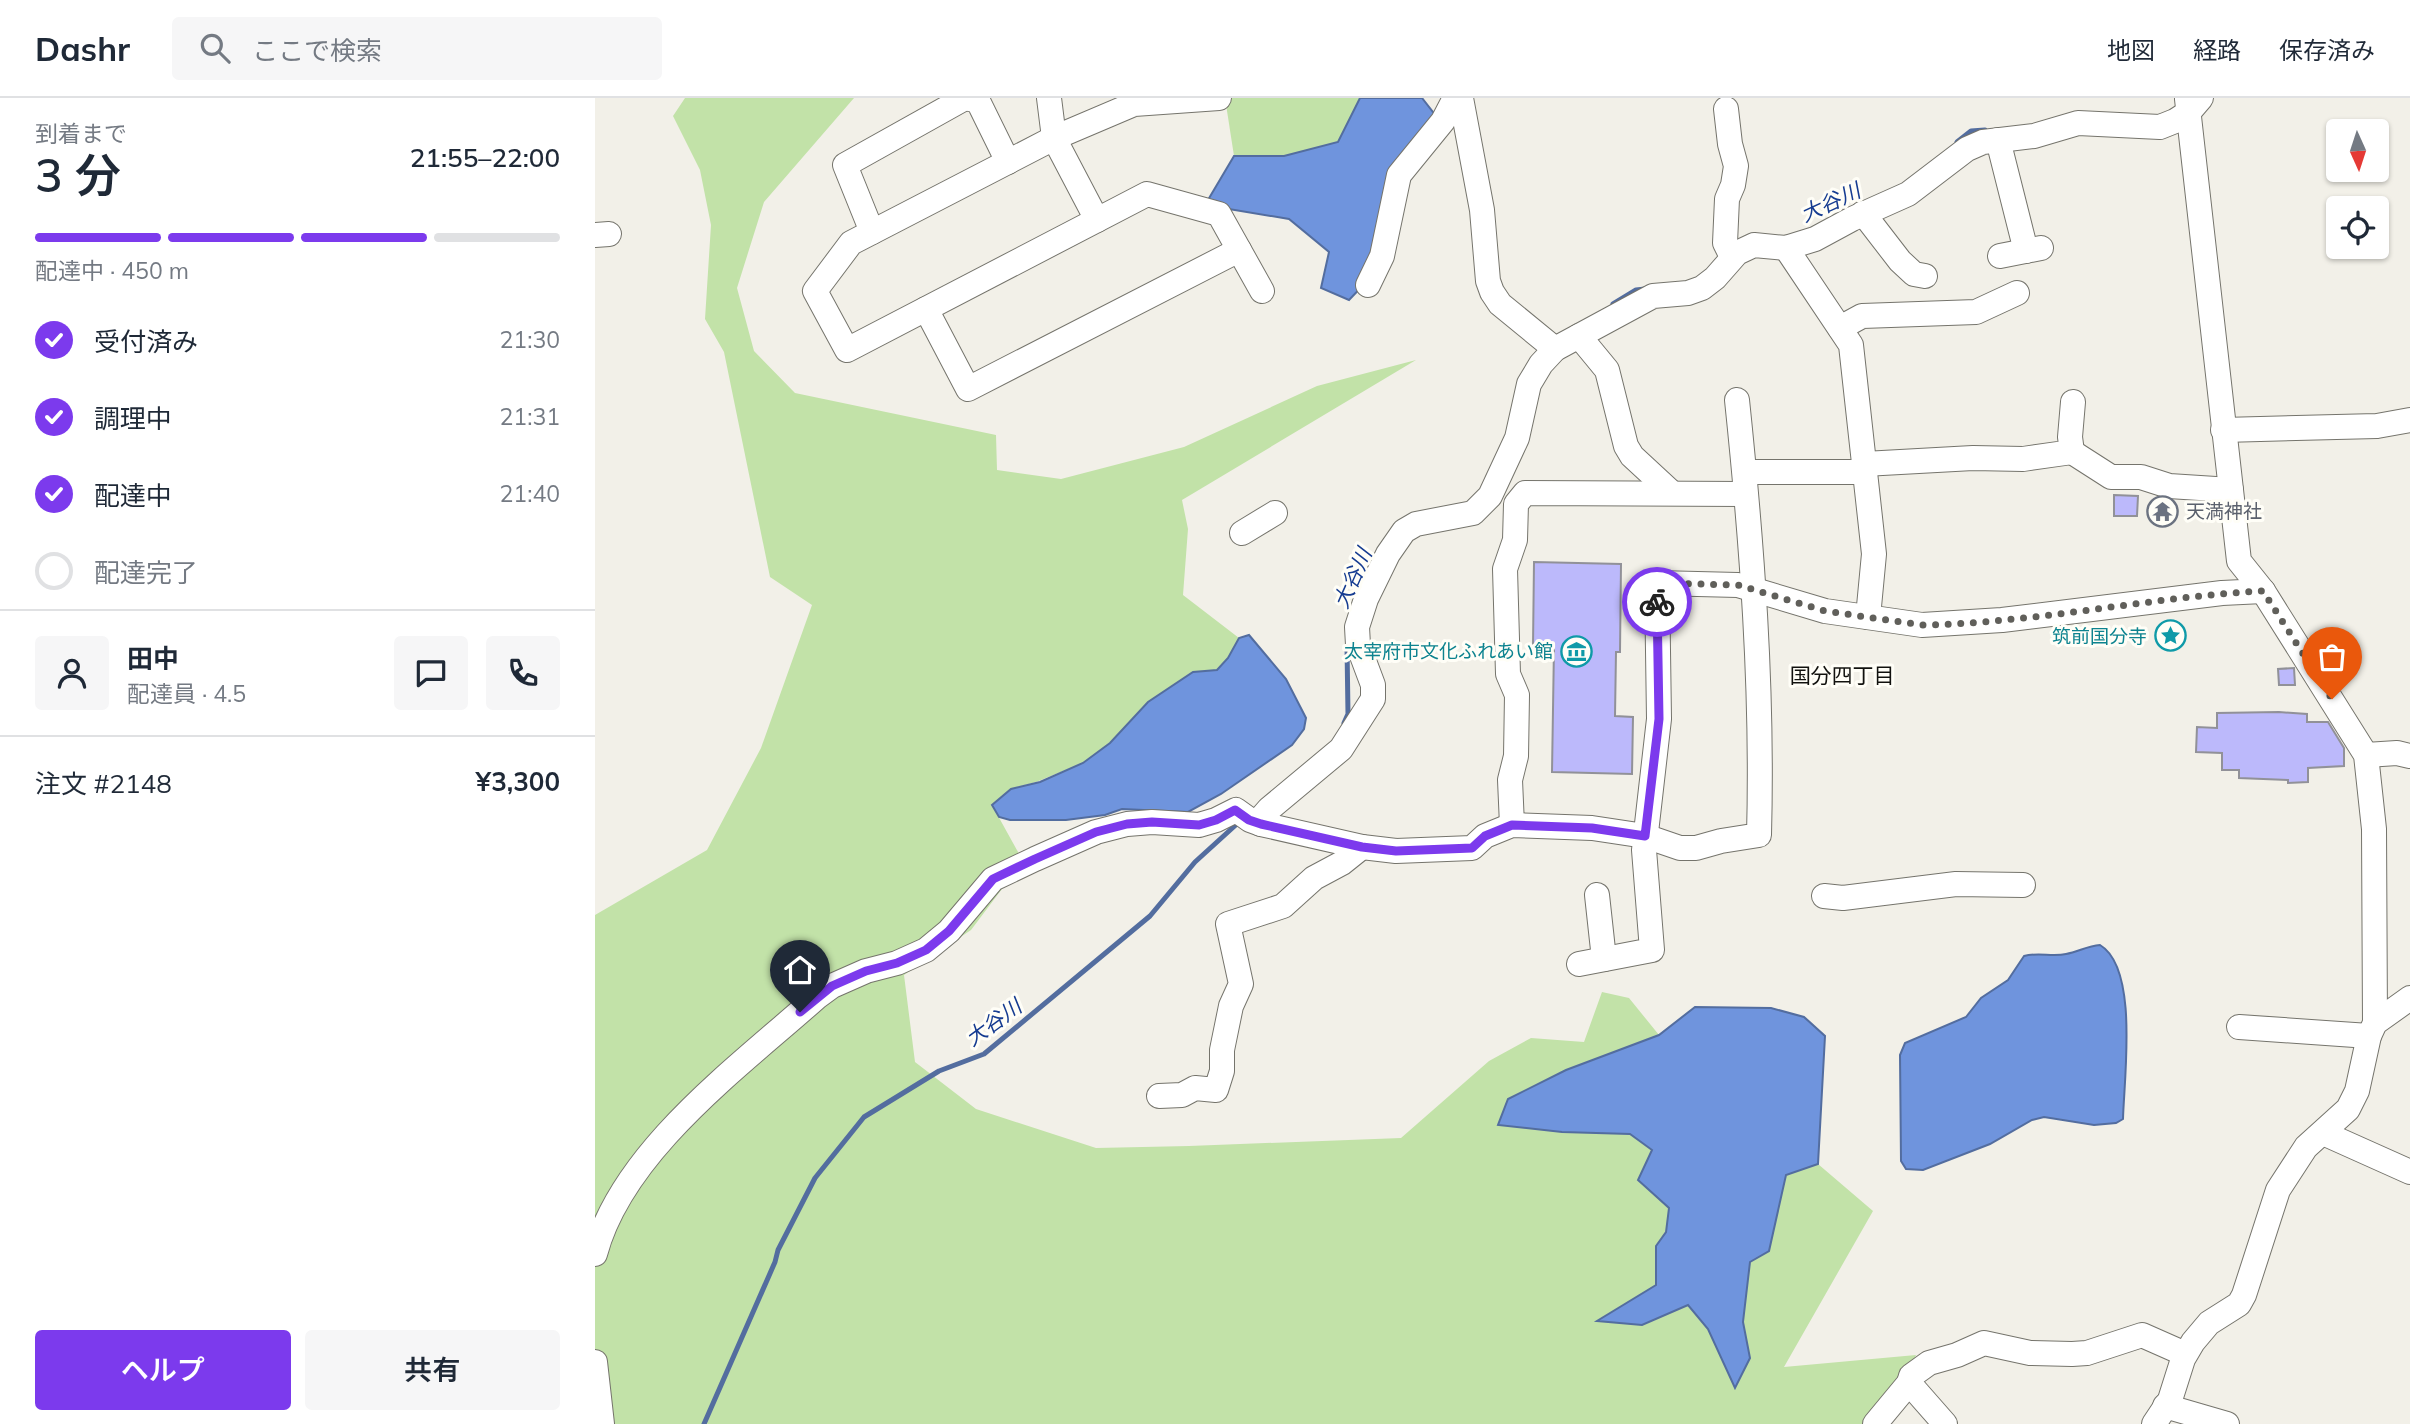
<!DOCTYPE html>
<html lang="ja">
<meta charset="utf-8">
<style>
body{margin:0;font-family:Mulish,"Noto Sans JP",sans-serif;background:#f6f6f7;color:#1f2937;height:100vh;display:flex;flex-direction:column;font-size:26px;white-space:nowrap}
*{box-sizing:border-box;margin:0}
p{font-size:23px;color:#747a83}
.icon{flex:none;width:38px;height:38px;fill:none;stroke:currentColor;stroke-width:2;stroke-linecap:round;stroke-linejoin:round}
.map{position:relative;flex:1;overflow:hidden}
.details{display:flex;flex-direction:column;background:#fff;width:595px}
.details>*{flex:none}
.needle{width:46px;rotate:177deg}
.tools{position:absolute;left:1731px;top:21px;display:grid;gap:14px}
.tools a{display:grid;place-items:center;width:63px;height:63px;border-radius:7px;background:#fff;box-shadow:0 2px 5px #0004;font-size:35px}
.pin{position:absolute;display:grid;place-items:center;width:60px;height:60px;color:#fff;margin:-72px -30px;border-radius:50% 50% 50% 0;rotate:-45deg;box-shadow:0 0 7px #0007}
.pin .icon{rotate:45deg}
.courier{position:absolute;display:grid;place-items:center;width:70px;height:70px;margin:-35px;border:5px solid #7c3aed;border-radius:50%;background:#fff;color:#222;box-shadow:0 2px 9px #0007}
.summary em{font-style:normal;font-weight:600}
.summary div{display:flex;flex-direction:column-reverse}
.summary{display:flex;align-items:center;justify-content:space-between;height:119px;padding:0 35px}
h1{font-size:46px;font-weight:600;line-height:52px}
.bar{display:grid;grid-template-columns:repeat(4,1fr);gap:10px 7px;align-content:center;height:84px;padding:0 35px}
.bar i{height:9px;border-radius:5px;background:#e0e1e3}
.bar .active{background:#7c3aed}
.bar p{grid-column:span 4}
.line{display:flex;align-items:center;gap:18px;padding:0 35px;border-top:2px solid #e0e1e3}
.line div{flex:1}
.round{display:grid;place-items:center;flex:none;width:74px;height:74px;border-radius:7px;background:#f6f6f7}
ol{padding:0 35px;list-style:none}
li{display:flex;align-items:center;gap:21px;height:77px}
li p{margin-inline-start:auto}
li .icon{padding:7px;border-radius:50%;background:#7c3aed;color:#fff;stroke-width:4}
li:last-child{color:#747a83}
li i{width:38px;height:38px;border:4px solid #e0e1e3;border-radius:50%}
.action{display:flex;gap:14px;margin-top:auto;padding:14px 35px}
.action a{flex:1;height:80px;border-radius:7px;background:#7c3aed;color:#fff;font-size:28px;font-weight:600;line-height:80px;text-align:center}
.action a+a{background:#f6f6f7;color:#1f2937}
header{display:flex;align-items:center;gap:42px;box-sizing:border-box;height:98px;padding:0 35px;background:#fff;border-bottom:2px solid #e0e1e3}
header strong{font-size:33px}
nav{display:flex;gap:38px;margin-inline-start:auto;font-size:24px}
.search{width:490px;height:63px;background:#f6f6f7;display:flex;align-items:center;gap:18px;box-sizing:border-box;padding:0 24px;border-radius:7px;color:#747a83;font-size:26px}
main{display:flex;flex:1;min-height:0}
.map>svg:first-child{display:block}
.green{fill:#c2e2a8}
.water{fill:#6f94dd;stroke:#536d9f;stroke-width:2}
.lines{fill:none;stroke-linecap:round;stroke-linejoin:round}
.stream{stroke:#536d9f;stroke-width:5}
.building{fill:#bcb9fb;stroke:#919198;stroke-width:2}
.minor-casing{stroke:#75746c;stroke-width:26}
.minor{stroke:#fff;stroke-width:24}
.done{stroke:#605f5a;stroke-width:7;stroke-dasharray:0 12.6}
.route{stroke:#7c3aed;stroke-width:9}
.labels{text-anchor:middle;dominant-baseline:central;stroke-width:6;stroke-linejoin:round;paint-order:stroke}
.worship-label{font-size:19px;fill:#5b616d;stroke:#fffef7;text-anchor:start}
.culture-label{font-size:19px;fill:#0d838f;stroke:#fffef7;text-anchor:end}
.water-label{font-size:21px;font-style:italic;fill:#163c91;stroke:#fffef7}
.neighbourhood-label{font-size:21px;fill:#11110e;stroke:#fffef7}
</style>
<header>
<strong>Dashr</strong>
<div class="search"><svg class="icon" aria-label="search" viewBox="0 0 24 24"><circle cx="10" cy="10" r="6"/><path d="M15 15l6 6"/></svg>ここで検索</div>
<nav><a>地図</a><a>経路</a><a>保存済み</a></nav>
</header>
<main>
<section class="details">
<div class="summary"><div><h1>3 分</h1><p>到着まで</p></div><em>21:55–22:00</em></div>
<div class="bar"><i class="active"></i><i class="active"></i><i class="active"></i><i></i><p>配達中 · 450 m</p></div>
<ol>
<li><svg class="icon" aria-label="check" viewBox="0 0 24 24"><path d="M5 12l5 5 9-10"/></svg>受付済み<p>21:30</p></li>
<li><svg class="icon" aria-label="check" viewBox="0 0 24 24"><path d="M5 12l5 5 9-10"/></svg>調理中<p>21:31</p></li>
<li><svg class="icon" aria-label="check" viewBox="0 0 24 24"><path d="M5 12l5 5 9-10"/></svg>配達中<p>21:40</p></li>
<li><i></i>配達完了</li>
</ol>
<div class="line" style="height:126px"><a class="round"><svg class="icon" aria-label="person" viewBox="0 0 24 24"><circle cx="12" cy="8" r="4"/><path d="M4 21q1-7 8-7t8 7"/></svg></a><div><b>田中</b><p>配達員 · 4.5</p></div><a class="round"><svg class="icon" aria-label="chat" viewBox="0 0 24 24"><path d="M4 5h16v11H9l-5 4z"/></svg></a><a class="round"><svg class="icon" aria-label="phone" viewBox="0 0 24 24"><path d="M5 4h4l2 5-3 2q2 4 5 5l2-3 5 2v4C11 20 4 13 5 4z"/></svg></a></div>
<div class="line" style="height:91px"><div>注文 #2148</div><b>¥3,300</b></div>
<div class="action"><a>ヘルプ</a><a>共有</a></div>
</section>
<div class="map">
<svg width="1815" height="1326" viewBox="0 0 1815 1326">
<rect width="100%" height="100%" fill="#f2f0e8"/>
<g class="green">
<path d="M90 0H259L169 104 142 190 159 253 200 295 401 337 402 372 466 381 589 349 722 288 821 262 587 402 593 431 588 497 644 540 633 560 622 572 598 574 553 604 515 645 488 665 441 684 416 691 397 707 428 763 376 832 309 877 320 964 381 1011 501 1050 594 1048 806 1040 894 963 936 940 989 944 1007 894 1034 900 1064 937 971 972 913 1001 904 1026 967 1034 1035 1036 1058 1052 1074 1110 1071 1134 1061 1148V1187L1003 1222 1047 1227 1093 1207 1113 1231 1140 1289 1155 1260 1148 1224 1155 1164 1174 1153 1191 1077 1223 1066 1278 1113 1189 1269 1321 1257 1287 1326H0V817L112 752 166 650 217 507 175 479 129 254 110 221 116 127 105 72 78 18Z"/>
<path d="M630 0H765L743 44 689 58H639Z"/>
</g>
<g class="water">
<path d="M765 0H827L841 18 775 180 754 202 726 190 734 154 694 121 610 107 639 58H689L743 44Z"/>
<path d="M654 537 691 581 711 620 709 631 697 647 626 696 593 714 527 711 510 717 471 722H415L404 719 397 707 416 691 445 684 488 665 515 645 553 604 598 574 622 572 633 560 644 540Z"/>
<path d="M1505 847C1544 870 1529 980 1528 1021L1521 1025 1499 1027 1449 1019 1437 1022 1395 1046 1328 1072 1311 1071 1306 1063 1305 957 1310 945 1371 919 1386 900 1413 882 1429 858C1443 854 1457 859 1471 856 1483 854 1492 848 1505 847Z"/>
<path d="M1100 909 1176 910 1209 919 1230 938 1223 1066 1191 1077 1174 1153 1155 1164 1148 1224 1155 1260 1140 1290 1113 1231 1093 1207 1047 1227 1002 1223 1061 1187V1148L1071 1134 1074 1110 1043 1082 1057 1052 1035 1036 967 1034 903 1027 913 1001 971 972 1064 937Z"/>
</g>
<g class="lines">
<g class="stream">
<path d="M1362 44 1376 33 1390 32"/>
<path d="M1018 206 1041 192 1050 191"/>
<path d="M749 625 753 616 752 548"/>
<path d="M109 1326 180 1164 183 1152 220 1080 269 1019 344 973 389 956 555 818 600 764 644 724"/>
</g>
</g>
<g class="building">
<path d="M1519 397 1543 398 1542 418H1519Z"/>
<path d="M939 464 1026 466 1025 554H1021L1020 618 1038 619 1037 676 957 674 959 548H938Z"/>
<path d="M1699 570 1700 587H1684L1683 571Z"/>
<path d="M1684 614 1712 616V624H1733L1749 650V668L1713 670V684L1693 685V682L1644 680V672H1627V655L1601 654 1602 629 1622 630V615Z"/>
</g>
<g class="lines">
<defs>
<g id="minor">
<path d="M371 0 383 3 413 64"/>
<path d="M454 0 459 40 502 122"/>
<path d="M624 0 539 6 459 40 256 145 220 193 252 252 552 96 624 116 667 193"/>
<path d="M866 0 887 112 893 183 897 194 905 206 960 251"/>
<path d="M1592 1 1644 463 1668 493 1771 657 1779 731 1780 925"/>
<path d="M1131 11 1135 46 1141 68 1138 87 1132 101 1130 145 1137 159"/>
<path d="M1403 42 1431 153"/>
<path d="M1268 115 1305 163 1319 176 1330 178"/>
<path d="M277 134 250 67 370 0"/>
<path d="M0 137 14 136"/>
<path d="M1191 150 1256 247 1279 456 1273 519"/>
<path d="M1405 158 1446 150"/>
<path d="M773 187 787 158 804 77 848 23 860 0"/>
<path d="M331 211 373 291 644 152"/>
<path d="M1245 230 1267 218 1381 214 1422 195"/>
<path d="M984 238 1012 272 1031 348 1037 358 1077 395"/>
<path d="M1628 332 1782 328 1815 322"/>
<path d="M1477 354 1516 379H1546L1574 388 1636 392"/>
<path d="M1269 366 1378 360 1428 361 1477 354 1475 339 1478 304"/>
<path d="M1150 374H1270"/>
<path d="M647 435 680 415"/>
<path d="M1771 657 1802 655 1815 658"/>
<path d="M666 726 667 719 674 711 746 651 778 601V587L763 547 762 529 771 501 793 456 809 433 821 426 878 415 895 398 922 340 934 286 946 266 960 251 1058 198 1093 195 1107 190 1120 180 1142 155 1159 147 1191 150 1220 141 1257 121 1313 96 1372 51 1388 44 1439 38 1483 25 1565 29 1580 23 1594 14 1606 0"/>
<path d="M917 727 915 682 921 658 922 597 913 576 910 471 920 442 921 406 930 395 1150 396"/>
<path d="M1002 797 1009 861"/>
<path d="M1229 798 1248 800 1361 786 1428 787"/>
<path d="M984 866 1057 852 1049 752 1064 621 1062 485 1143 487 1230 513 1327 527 1407 522 1627 495 1668 493"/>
<path d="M1644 929 1774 938"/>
<path d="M564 998 587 997 600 990 621 992 627 973V952L636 908 646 886 633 826 688 808 719 780 747 765 767 749"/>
<path d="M1728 1035 1815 1074"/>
<path d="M0 1156C27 1053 145 968 222 899L237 888 271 873 302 865 331 852 354 833 398 781 440 761 501 734 532 726 557 724 604 727 621 722 641 712 655 722 666 726 767 749 801 753 877 750 890 738 917 727 997 730 1050 738 1085 750H1101L1126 743 1164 737C1168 591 1157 446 1142 302"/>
<path d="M0 1264 7 1326"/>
<path d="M1570 1308 1632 1326"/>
<path d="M1280 1326 1314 1285"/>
<path d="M1350 1326 1314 1285 1316 1278 1334 1265 1362 1257 1389 1245 1435 1255 1477 1256 1492 1255 1547 1237 1590 1256"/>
<path d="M1559 1326 1575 1302 1588 1261 1598 1244 1614 1225 1644 1206 1649 1197 1683 1092 1711 1049 1753 1011 1762 993 1774 938 1780 925 1815 900"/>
</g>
</defs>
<use href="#minor" class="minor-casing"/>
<use href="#minor" class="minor"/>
</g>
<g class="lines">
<path class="done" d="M1062 504V485L1143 487 1230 513 1327 527C1442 525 1554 499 1668 493L1737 601"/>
<path class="route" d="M205 914 237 888 271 873 302 865 331 852 354 833 398 781 440 761 501 734 532 726 557 724 604 727 621 722 640 712 654 722 666 726 767 749 801 753 877 750 890 738 917 727 997 730 1050 738 1064 621 1062 504"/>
</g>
<defs>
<symbol id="temple-ring" viewBox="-11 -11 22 22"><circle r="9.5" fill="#fffef7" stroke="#6b7280" stroke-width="1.5"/><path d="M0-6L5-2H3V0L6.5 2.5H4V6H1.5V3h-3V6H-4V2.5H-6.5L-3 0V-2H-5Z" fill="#6b7280"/></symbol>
<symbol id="sight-ring" viewBox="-11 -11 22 22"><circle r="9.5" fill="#fffef7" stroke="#0f9aa8" stroke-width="1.5"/><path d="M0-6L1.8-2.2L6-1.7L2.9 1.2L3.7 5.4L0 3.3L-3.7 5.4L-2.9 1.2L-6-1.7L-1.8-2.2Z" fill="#0f9aa8"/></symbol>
<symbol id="museum-ring" viewBox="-11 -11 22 22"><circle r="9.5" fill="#fffef7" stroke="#0f9aa8" stroke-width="1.5"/><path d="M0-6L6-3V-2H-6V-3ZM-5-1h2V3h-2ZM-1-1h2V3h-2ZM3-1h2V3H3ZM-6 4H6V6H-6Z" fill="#0f9aa8"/></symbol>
</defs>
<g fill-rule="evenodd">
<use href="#temple-ring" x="1550" y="396" width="35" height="35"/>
<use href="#sight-ring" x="1558" y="520" width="35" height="35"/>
<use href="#museum-ring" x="964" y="536" width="35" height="35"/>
</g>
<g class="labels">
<g class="worship-label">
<text x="1591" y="413">天満神社</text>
</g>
<g class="culture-label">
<text x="1552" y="538">筑前国分寺</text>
<text x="958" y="553">太宰府市文化ふれあい館</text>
</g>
<g class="water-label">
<text transform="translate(1235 104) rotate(-25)">大谷川</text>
<text transform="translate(757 480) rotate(-66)">大谷川</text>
<text transform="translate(398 924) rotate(-36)">大谷川</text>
</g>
<g class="neighbourhood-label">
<text x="1247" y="577">国分四丁目</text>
</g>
</g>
</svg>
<div class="tools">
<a><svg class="needle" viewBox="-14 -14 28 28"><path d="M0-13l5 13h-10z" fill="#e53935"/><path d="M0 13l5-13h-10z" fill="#747a83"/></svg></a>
<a><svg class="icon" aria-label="locate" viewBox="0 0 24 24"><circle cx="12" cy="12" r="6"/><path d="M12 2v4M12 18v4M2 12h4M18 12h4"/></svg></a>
</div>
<div class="pin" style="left:1737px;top:601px;background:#ea580c"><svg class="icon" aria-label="bag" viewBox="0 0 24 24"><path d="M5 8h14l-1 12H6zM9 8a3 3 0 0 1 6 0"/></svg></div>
<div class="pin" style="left:205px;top:914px;background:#1f2937"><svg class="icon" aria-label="home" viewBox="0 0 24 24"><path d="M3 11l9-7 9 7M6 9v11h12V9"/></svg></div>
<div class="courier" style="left:1062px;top:504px"><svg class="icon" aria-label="bike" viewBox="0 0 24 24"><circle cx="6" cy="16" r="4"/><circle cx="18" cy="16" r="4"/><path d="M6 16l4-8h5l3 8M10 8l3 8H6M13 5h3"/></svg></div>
</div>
</main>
